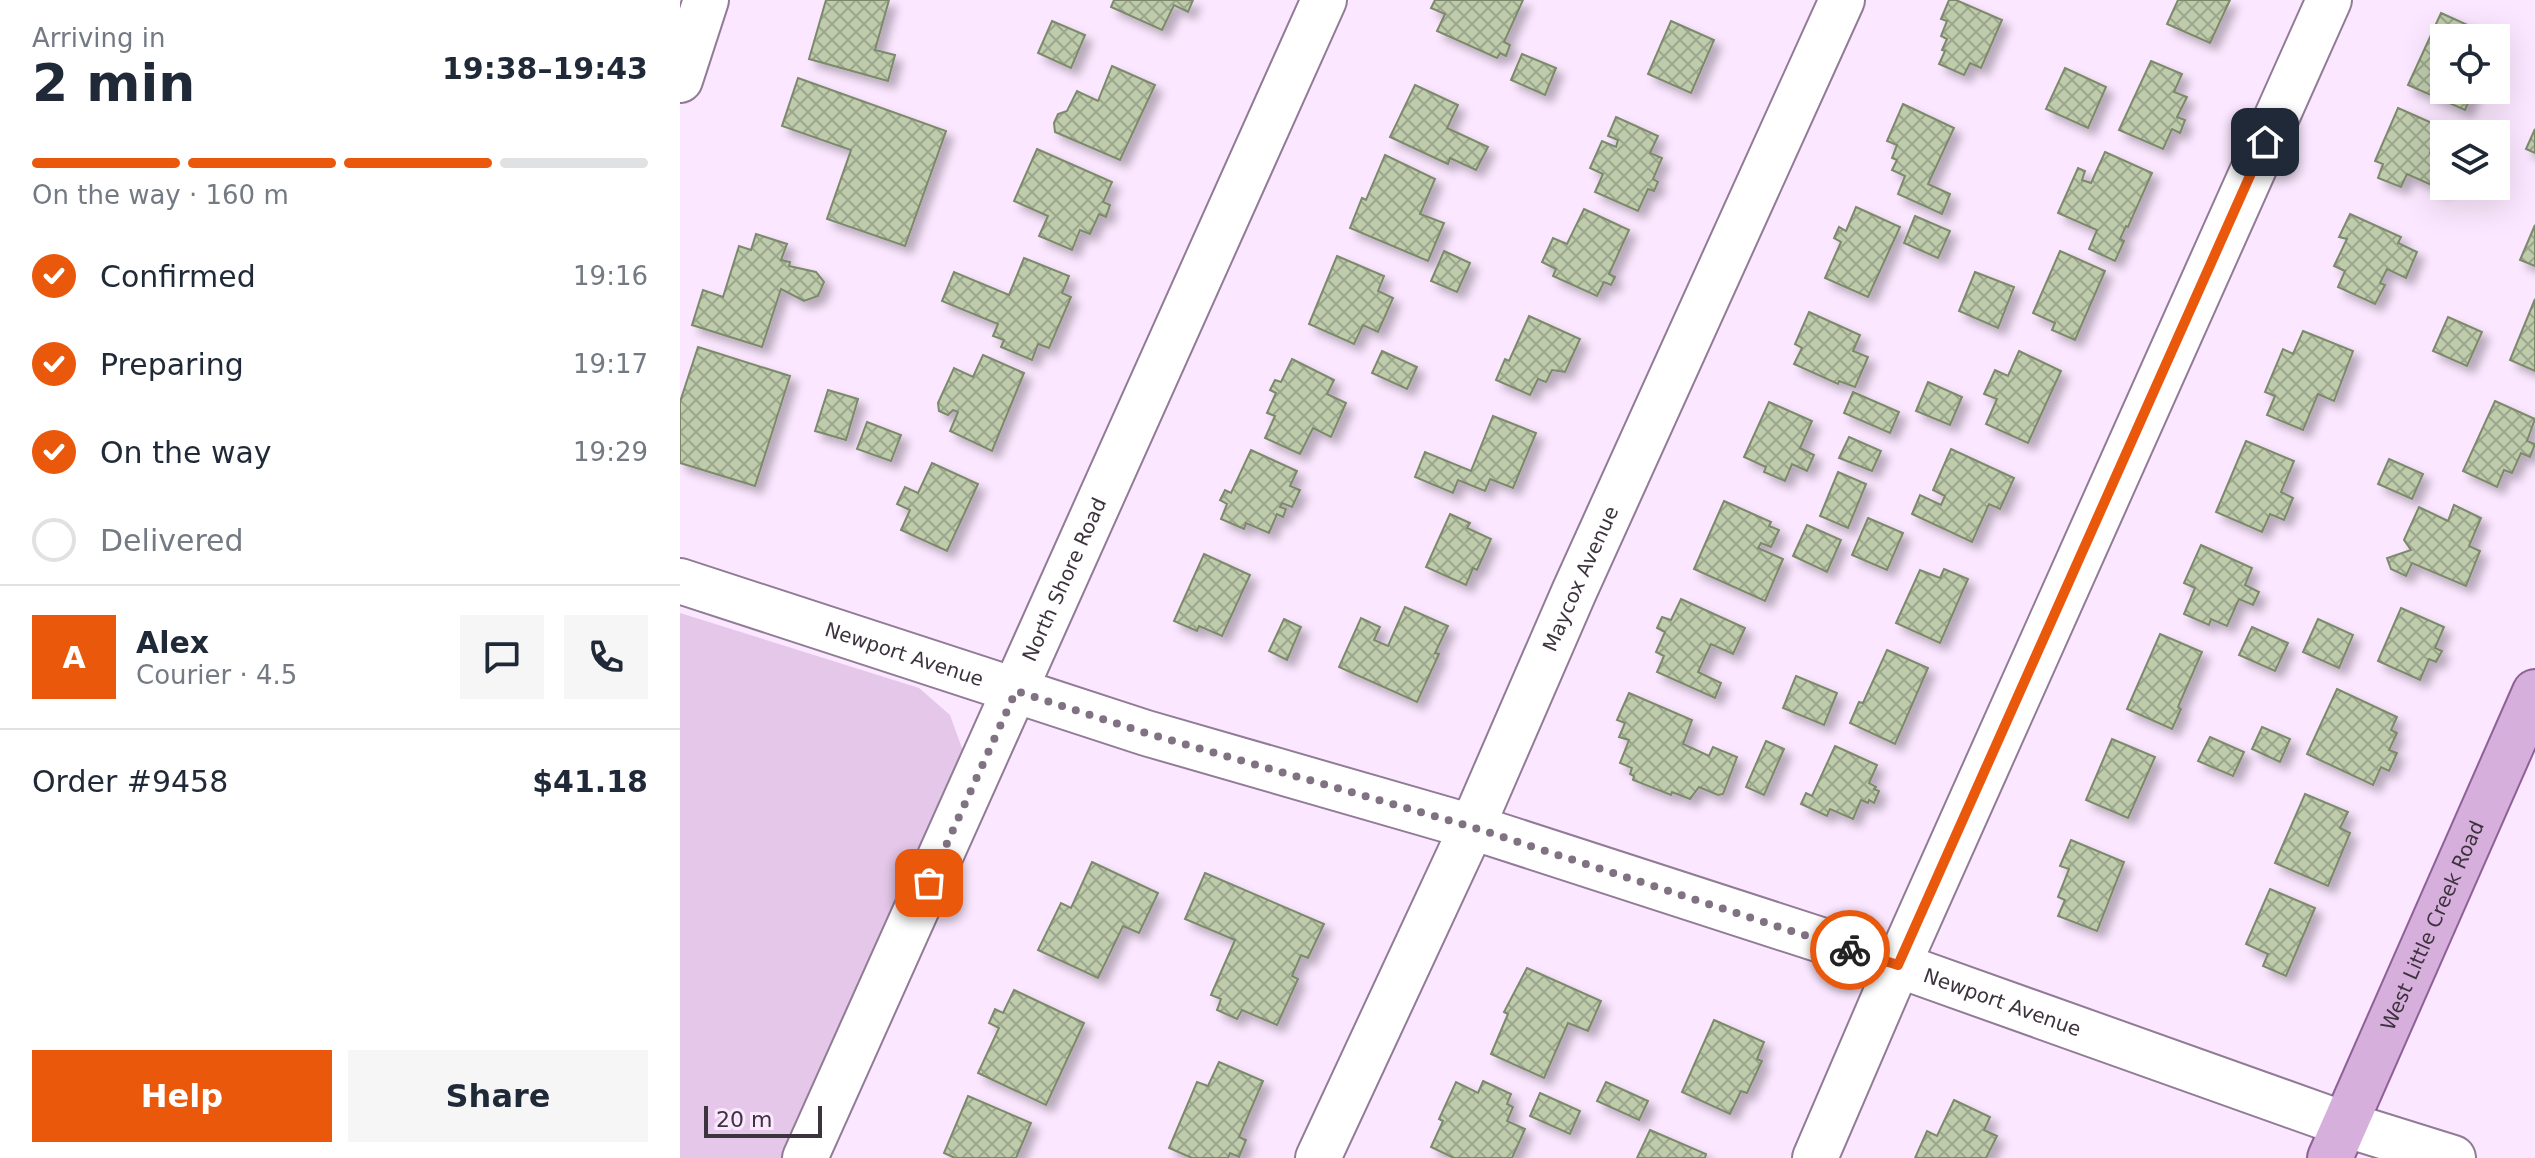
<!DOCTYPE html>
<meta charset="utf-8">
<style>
body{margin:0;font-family:"DejaVu Sans",sans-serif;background:#f6f6f7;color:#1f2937;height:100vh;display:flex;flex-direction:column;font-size:30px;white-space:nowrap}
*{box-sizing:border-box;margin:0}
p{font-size:26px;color:#747a83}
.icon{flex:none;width:44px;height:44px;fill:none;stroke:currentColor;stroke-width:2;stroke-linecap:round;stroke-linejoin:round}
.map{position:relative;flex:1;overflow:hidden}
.details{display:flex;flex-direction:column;background:#fff;width:680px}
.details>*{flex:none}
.buttons{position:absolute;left:1750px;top:24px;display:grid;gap:16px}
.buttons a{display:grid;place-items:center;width:80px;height:80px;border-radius:0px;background:#fff;box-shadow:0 8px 32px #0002;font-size:40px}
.scale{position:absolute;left:24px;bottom:20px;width:118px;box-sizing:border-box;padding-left:8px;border:4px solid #3d333e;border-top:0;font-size:22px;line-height:28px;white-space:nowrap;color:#3d333e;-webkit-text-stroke:6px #fbe7ff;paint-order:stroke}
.pin{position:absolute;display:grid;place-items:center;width:68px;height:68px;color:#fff;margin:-34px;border-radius:16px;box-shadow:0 4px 12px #0006}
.courier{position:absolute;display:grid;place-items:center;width:80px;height:80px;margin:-40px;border:6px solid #ea580c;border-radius:50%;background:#fff;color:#222;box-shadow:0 2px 10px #0007}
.head em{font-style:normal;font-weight:700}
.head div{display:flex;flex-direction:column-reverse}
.head{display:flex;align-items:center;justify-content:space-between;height:136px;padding:0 32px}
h1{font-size:52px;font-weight:700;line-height:60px}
.bar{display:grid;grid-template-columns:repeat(4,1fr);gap:12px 8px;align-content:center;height:96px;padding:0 32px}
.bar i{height:10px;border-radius:6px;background:#e0e1e3}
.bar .current{background:#ea580c}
.bar p{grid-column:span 4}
.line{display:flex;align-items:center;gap:20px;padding:0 32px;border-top:2px solid #e0e1e3}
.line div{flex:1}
.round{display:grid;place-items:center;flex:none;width:84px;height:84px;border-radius:0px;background:#f6f6f7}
ol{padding:0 32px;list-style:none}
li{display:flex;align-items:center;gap:24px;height:88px}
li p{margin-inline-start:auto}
li .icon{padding:8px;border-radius:50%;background:#ea580c;color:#fff;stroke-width:4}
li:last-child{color:#747a83}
li i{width:44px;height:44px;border:4px solid #e0e1e3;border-radius:50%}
.primary-button{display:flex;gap:16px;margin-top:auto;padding:16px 32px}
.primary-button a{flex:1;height:92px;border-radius:0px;background:#ea580c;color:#fff;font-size:32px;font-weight:700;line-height:92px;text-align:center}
.primary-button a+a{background:#f6f6f7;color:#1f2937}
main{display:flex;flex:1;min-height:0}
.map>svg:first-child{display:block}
.park{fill:#e4c7e9}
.building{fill:url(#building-cross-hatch);stroke:#7c896b;stroke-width:2;filter:url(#shadow)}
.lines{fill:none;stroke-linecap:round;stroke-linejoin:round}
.minor-casing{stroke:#917b95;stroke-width:48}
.tertiary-casing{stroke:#917b95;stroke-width:48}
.primary-casing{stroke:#8e6196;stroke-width:48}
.minor{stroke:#fff;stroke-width:44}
.tertiary{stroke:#fff;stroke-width:44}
.primary{stroke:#d6afdc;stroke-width:44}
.done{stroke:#807282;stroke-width:8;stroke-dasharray:0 14.4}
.route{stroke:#ea580c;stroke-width:10}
.labels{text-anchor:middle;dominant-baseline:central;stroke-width:6;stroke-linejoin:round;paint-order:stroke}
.street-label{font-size:20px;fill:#3d333e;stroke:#fbe7ff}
</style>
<main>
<section class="details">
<div class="head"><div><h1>2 min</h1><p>Arriving in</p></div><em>19:38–19:43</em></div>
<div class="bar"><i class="current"></i><i class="current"></i><i class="current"></i><i></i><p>On the way · 160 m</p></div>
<ol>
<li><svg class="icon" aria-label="check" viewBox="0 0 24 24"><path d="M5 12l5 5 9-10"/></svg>Confirmed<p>19:16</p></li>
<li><svg class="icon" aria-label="check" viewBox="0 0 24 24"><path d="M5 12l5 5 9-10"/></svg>Preparing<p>19:17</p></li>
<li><svg class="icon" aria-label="check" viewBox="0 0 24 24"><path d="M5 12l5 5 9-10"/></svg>On the way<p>19:29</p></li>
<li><i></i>Delivered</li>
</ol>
<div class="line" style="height:144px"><b class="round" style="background:#ea580c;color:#fff">A</b><div><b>Alex</b><p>Courier · 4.5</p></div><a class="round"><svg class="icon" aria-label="chat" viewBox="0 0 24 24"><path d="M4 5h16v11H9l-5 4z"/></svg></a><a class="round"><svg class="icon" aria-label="phone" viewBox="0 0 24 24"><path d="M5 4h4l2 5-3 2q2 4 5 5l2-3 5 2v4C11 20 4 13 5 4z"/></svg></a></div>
<div class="line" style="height:104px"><div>Order #9458</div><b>$41.18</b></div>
<div class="primary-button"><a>Help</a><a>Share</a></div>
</section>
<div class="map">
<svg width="1855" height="1158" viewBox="0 0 1855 1158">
<defs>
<pattern id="building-cross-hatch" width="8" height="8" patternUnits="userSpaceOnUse" patternTransform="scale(2)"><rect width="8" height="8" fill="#beccac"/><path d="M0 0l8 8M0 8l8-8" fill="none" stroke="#9ca68d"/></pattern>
<filter id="shadow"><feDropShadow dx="7" dy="7" stdDeviation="4" flood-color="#0004"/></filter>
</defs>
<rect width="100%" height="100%" fill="#fbe7ff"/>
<path class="park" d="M0 613 239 688 270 715 284 754 101 1158H0Z"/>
<g class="building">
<path d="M146 0H209L195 50 215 55 208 81 129 59Z"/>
<path d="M434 0H513L508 12 494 5 482 30 431 7Z"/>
<path d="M755 0H843L824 42 830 45 826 56 820 53 817 58 757 31 765 14 751 8Z"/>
<path d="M1269 0H1276L1322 20 1301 68 1290 63 1284 75 1259 64 1265 51 1262 50 1267 39 1261 36 1267 21 1261 19Z"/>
<path d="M1498 0H1550L1530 43 1487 24Z"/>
<path d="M1761 13 1803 32 1801 38H1764V90H1794L1785 110 1728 85Z"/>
<path d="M372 21 405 35 391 68 358 53Z"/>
<path d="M991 21 1034 40 1011 93 968 74Z"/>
<path d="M842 54 876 68 865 95 831 80Z"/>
<path d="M1471 61 1502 74 1494 92 1507 97 1497 117 1505 120 1500 133 1492 129 1483 149 1439 130Z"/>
<path d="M432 66 475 85 440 160 375 132 374 123 378 114 387 111 397 91 418 101Z"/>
<path d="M1385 68 1426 87 1408 128 1366 109Z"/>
<path d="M118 78 266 131 225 246 147 219 171 150 102 126Z"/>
<path d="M735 85 778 105 767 128 808 147 796 170 770 158 768 164 710 137Z"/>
<path d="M1223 104 1274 128 1248 184 1270 194 1262 214 1218 194 1225 176 1212 170 1217 160 1212 158 1217 145 1207 141Z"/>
<path d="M1718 108 1761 127 1750 153 1764 160 1763 190 1727 174 1721 187 1698 178 1703 164 1695 161Z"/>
<path d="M936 117 978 136 970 153 982 158 973 179 978 182 974 191 968 189 958 211 915 192 923 174 910 168 922 141 936 147 938 140 928 136Z"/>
<path d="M1855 129V153L1846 149Z"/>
<path d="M357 149 432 182 423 202 430 205 426 217 419 214 410 234 400 230 392 250 359 236 368 216 334 201Z"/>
<path d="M1425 152 1472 173 1448 227 1446 226 1440 239 1444 241 1435 261 1409 249 1417 230 1378 213 1398 168 1405 171 1402 180 1411 183Z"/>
<path d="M705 155 755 179 740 214 764 223 748 261 670 228 682 198 686 200Z"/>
<path d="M1176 207 1220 227 1188 297 1145 278 1161 242 1154 238 1159 227 1166 231Z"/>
<path d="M904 209 949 230 929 274 935 277 931 285 924 282 917 296 873 276 876 269 862 262 873 238 887 244Z"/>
<path d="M1670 214 1721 237 1718 243 1737 252 1726 278 1707 269 1700 283 1705 285 1695 304 1658 287 1665 271 1654 266 1667 239 1659 237Z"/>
<path d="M1235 216 1270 231 1258 258 1224 243Z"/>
<path d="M1855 225V266L1840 260Z"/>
<path d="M76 234 107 244 101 260 110 262 109 266 136 272 144 282 138 296 124 301 101 289 82 347 12 325 23 290 43 297 59 246 71 250Z"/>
<path d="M764 251 790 263 777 292 751 281Z"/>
<path d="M1380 251 1425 271 1395 340 1372 330 1375 323 1353 313Z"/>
<path d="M657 256 704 276 698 291 713 298 698 332 683 325 674 344 629 324Z"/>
<path d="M344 258 389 276 382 293 391 297 369 348 358 344 352 360 321 347 324 340 313 336 318 324 262 301 274 272 329 295Z"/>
<path d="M1295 272 1334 287 1318 328 1279 311Z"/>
<path d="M1855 299V371L1830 360Z"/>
<path d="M1129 312 1180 335 1173 351 1188 357 1175 387 1159 381 1158 384 1114 364 1122 348 1115 344Z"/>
<path d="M849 316 900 339 885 372 872 370 866 382 858 379 850 395 816 380 825 359 829 361Z"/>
<path d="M1768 317 1802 332 1787 366 1753 351Z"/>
<path d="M1623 331 1673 351 1654 401 1638 394 1623 430 1587 415 1595 396 1585 392 1603 349 1613 354Z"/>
<path d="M18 347 110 376 75 486 0 463V402Z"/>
<path d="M702 351 737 367 727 389 692 373Z"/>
<path d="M1339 351 1381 371 1348 443 1306 424 1317 399 1304 394 1315 370 1328 376Z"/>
<path d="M303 355 344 373 312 451 270 431 278 412 273 410 268 415 259 411 258 403 274 368 293 377Z"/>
<path d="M612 359 654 380 647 394 666 403 651 437 633 428 620 454 585 438 595 416 587 413 596 393 590 390 595 380 601 382Z"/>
<path d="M1248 382 1282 397 1270 425 1236 411Z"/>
<path d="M148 390 178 399 166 440 135 431Z"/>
<path d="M1173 392 1219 412 1210 433 1164 413Z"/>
<path d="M1815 401 1855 419 1847 441 1855 444 1850 457 1841 453 1832 473 1824 470 1817 487 1783 471Z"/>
<path d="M1089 402 1132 421 1120 448 1134 455 1127 471 1112 464 1105 481 1084 472 1086 467 1064 457Z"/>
<path d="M813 416 856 433 833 488 810 479 805 491 778 480 773 493 735 477 745 452 791 471Z"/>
<path d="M187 422 221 435 211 461 177 449Z"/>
<path d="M1169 437 1201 451 1192 471 1159 458Z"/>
<path d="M1566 441 1614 461 1601 492 1613 498 1604 520 1590 514 1582 532 1536 512Z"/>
<path d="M1271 449 1334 478 1320 509 1309 504 1292 542 1232 514 1240 495 1261 505 1265 496 1253 490Z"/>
<path d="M571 450 617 471 610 486 620 490 612 507 602 503 600 507 606 509 603 517 597 514 589 533 566 523 564 529 541 519 547 504 540 500 545 490 551 493Z"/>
<path d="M1709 459 1743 474 1732 499 1698 484Z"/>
<path d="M252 463 298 484 267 551 221 530 230 510 217 504 225 487 238 493Z"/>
<path d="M1158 472 1186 484 1168 528 1140 516Z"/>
<path d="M1044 501 1091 522 1089 526 1099 530 1091 547 1081 543 1078 548 1103 559 1085 601 1014 569Z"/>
<path d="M1774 505 1801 518 1789 546 1800 551 1786 586 1732 563 1726 576 1711 569 1707 558 1731 550 1724 540 1739 507 1768 521Z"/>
<path d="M770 514 790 523 787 528 811 539 797 570 793 568 786 585 746 567Z"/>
<path d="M1188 518 1223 533 1207 570 1172 555Z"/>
<path d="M1127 525 1161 540 1147 572 1113 556Z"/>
<path d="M1521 545 1572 568 1565 585 1579 592 1573 605 1559 599 1547 626 1531 619 1529 625 1504 614 1515 588 1504 583Z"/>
<path d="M524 554 570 575 542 636 519 626 517 631 494 621Z"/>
<path d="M1264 569 1288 579 1260 643 1216 623 1240 570 1260 578Z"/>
<path d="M1001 599 1065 628 1053 654 1031 644 1018 672 1041 683 1035 698 977 672 984 656 976 652 985 632 977 628 982 617 991 620Z"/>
<path d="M725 607 768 626 755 653 759 654 737 702 659 667 681 618 700 627 694 640 708 646Z"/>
<path d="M1721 608 1764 627 1755 648 1762 651 1756 662 1749 659 1740 680 1698 661Z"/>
<path d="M604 619 621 627 607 660 589 651Z"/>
<path d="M1638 619 1673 635 1659 668 1623 652Z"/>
<path d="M1572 627 1608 643 1595 671 1559 655Z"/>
<path d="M1480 634 1522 652 1498 707 1501 709 1492 729 1447 709Z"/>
<path d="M1207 650 1248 668 1215 744 1170 723 1179 702 1183 703Z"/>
<path d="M1116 676 1157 693 1144 725 1103 708Z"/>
<path d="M1657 689 1717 717 1711 730 1717 733 1709 750 1717 753 1709 771 1701 767 1693 785 1627 754Z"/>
<path d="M949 693 1012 720 1003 744 1029 756 1033 747 1057 757 1043 794 1038 795 1019 787 1010 799 992 792 991 795 953 780 954 776 950 774 952 768 940 763 949 740 939 737 945 723 937 720Z"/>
<path d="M1582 727 1610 739 1600 762 1572 749Z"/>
<path d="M1530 737 1564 752 1553 776 1518 761Z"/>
<path d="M1432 739 1475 757 1448 818 1406 800Z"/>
<path d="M1086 741 1104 749 1084 795 1066 787Z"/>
<path d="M1155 746 1197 765 1189 783 1196 787 1194 789 1199 791 1194 803 1189 800 1188 803 1181 800 1173 819 1150 809 1147 816 1121 804 1126 793 1132 796Z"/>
<path d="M1625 794 1668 812 1660 828 1670 833 1648 886 1595 863Z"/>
<path d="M1391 840 1444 862 1417 931 1378 916 1385 900 1378 897 1389 869 1380 866Z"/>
<path d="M412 862 478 893 459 933 443 926 418 978 358 950 381 903 391 908Z"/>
<path d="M525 873 644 924 628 958 621 955 612 976 618 979 597 1025 562 1010 557 1019 537 1010 541 999 531 995 555 940 505 919Z"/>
<path d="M1590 889 1635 908 1606 976 1583 966 1588 954 1566 944Z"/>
<path d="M847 968 921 1001 908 1031 888 1023 864 1078 811 1054 828 1014 824 1012Z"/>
<path d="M334 990 404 1023 366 1105 298 1073 319 1028 309 1023 315 1009 323 1013Z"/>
<path d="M1034 1020 1084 1042 1077 1059 1082 1061 1067 1093 1061 1091 1050 1114 1002 1092Z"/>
<path d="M539 1062 583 1081 559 1137 566 1140 559 1157 550 1153 548 1158H512L489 1148 517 1082 528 1086Z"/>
<path d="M803 1081 831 1094 827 1104 833 1107 827 1121 845 1129 832 1158H774L751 1147 763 1121 759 1119 776 1082 798 1093Z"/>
<path d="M926 1082 968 1101 959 1120 917 1101Z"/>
<path d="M860 1093 900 1111 890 1134 850 1116Z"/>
<path d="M288 1096 351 1123 336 1158H275L264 1153Z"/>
<path d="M1274 1100 1310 1117 1304 1130 1317 1136 1306 1158H1235L1247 1131 1257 1136Z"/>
<path d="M970 1130 1026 1154 1025 1158H957Z"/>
</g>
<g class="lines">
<defs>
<g id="minor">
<path d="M0 80 26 0"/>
<path d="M1664 1124 1773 1158"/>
<path id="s1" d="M125 1158 644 0"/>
<path id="s2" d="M638 1158 792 827 894 592 1162 0"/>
<path d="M1135 1158 1218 965 1649 0"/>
</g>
<g id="tertiary">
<path id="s3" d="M0 581 466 733 792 827 1218 965 1664 1124"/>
</g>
<g id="primary">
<path id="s4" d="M1650 1158 1855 692"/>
</g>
</defs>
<use href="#minor" class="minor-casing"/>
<use href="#tertiary" class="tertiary-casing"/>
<use href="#primary" class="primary-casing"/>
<use href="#minor" class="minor"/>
<use href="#tertiary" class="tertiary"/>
<use href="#primary" class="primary"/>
</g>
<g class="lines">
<path class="done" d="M249 883 336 691 466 733 792 827 1170 950"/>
<path class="route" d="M1170 950 1218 965 1585 142"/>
</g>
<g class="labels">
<g class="street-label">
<text stroke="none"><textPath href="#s1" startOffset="634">North Shore Road</textPath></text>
<text stroke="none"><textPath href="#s2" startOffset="636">Maycox Avenue</textPath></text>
<text stroke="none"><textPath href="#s3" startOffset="236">Newport Avenue</textPath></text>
<text stroke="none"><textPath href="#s4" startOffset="254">West Little Creek Road</textPath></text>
<text stroke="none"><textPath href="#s3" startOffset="1388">Newport Avenue</textPath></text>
</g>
</g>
</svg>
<div class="buttons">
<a><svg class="icon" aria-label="locate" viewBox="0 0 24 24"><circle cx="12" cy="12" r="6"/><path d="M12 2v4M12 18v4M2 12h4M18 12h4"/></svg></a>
<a><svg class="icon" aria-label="layers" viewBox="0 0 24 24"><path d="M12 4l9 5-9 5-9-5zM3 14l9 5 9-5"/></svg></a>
</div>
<div class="scale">20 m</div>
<div class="pin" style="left:249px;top:883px;background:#ea580c"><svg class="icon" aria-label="bag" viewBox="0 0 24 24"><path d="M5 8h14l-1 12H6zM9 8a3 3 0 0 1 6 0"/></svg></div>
<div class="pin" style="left:1585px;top:142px;background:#1f2937"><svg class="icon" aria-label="home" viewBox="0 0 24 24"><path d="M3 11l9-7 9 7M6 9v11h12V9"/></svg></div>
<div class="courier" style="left:1170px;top:950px"><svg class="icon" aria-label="bike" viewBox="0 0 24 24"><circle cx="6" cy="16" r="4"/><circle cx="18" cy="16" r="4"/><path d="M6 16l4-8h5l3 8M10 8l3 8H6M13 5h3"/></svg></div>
</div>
</main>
